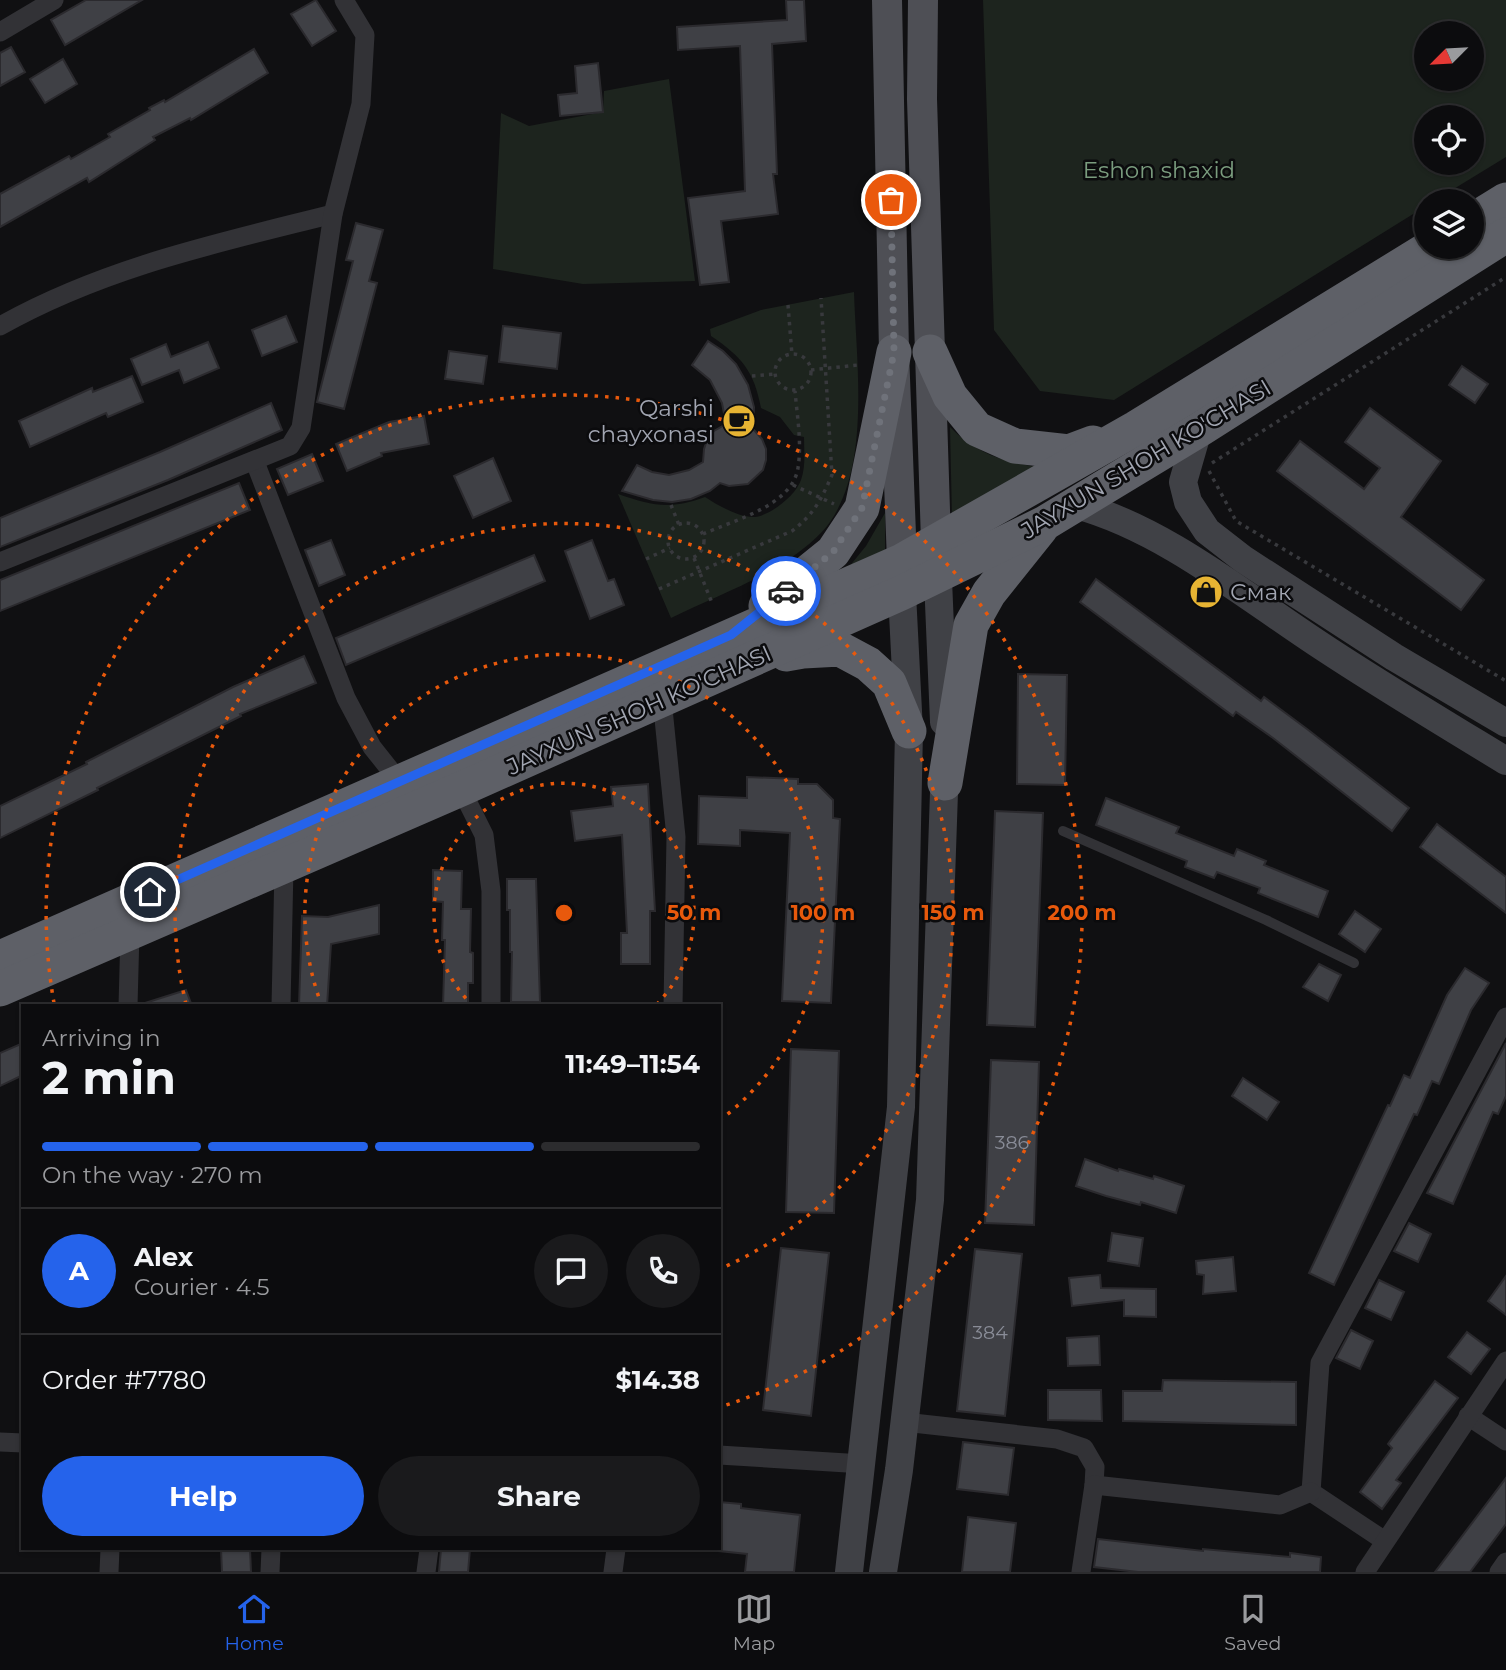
<!DOCTYPE html>
<meta charset="utf-8">
<style>
body{margin:0;font-family:Montserrat,sans-serif;background:#1a1a1c;color:#f1f3f6;height:100vh;display:flex;flex-direction:column;font-size:26px;white-space:nowrap}
*{box-sizing:border-box;margin:0}
p{font-size:23px;color:#9a9b9e}
.icon{flex:none;width:38px;height:38px;fill:none;stroke:currentColor;stroke-width:2;stroke-linecap:round;stroke-linejoin:round}
.map{position:relative;flex:1;overflow:hidden}
.side{position:absolute;left:21px;top:1004px;width:700px;height:546px;display:flex;flex-direction:column;background:#0c0c0e;border-radius:0px;box-shadow:0 2px 5px #0004,0 0 0 2px #2c2c2e}
.side>*{flex:none}
.needle{width:46px;rotate:246deg}
.fabs{position:absolute;left:1414px;top:21px;display:grid;gap:14px}
.fabs a{display:grid;place-items:center;width:70px;height:70px;border-radius:50%;background:#0c0c0e;box-shadow:0 2px 5px #0004,0 0 0 2px #2c2c2e;font-size:35px}
.pin{position:absolute;display:grid;place-items:center;width:60px;height:60px;color:#fff;margin:-30px;border:4px solid #fff;border-radius:50%;box-shadow:0 2px 7px #0007}
.courier{position:absolute;display:grid;place-items:center;width:70px;height:70px;margin:-35px;border:5px solid #2563eb;border-radius:50%;background:#fff;color:#222;box-shadow:0 2px 9px #0007}
.headline em{font-style:normal;font-weight:700}
.headline div{display:flex;flex-direction:column-reverse}
.headline{display:flex;align-items:center;justify-content:space-between;height:119px;padding:0 21px}
h1{font-size:46px;font-weight:700;line-height:52px}
.bar{display:grid;grid-template-columns:repeat(4,1fr);gap:10px 7px;align-content:center;height:84px;padding:0 21px}
.bar i{height:9px;border-radius:5px;background:#2c2c2e}
.bar .active{background:#2563eb}
.bar p{grid-column:span 4}
.line{display:flex;align-items:center;gap:18px;padding:0 21px;border-top:2px solid #2c2c2e}
.line div{flex:1}
.round{display:grid;place-items:center;flex:none;width:74px;height:74px;border-radius:37px;background:#1a1a1c}
.button{display:flex;gap:14px;margin-top:auto;padding:14px 21px}
.button a{flex:1;height:80px;border-radius:42px;background:#2563eb;color:#fff;font-size:28px;font-weight:700;line-height:80px;text-align:center}
.button a+a{background:#1a1a1c;color:#f1f3f6}
.dock{display:flex;justify-content:space-around;align-items:center;height:98px;border-top:2px solid #2c2c2e;background:#0c0c0e;font-size:19px;color:#9a9b9e}
.dock a{display:grid;justify-items:center;gap:4px}
.dock .active{color:#2563eb}
.map>svg:first-child{display:block}
.green{fill:#1d241e;fill-rule:evenodd}
.building{fill:#3f4045;stroke:#2b2a2e;stroke-width:2}
.lines{fill:none;stroke-linecap:round;stroke-linejoin:round}
.path{stroke:#38393d;stroke-width:3.5;stroke-dasharray:3.5 5;stroke-linecap:butt}
.lane{stroke:#323236;stroke-width:10}
.street{stroke:#323236;stroke-width:19}
.secondary{stroke:#404146;stroke-width:28}
.primary{stroke:#4e4f55;stroke-width:30}
.highway{stroke:#5e6067;stroke-width:35}
.done{stroke:#6f727a;stroke-width:7;stroke-dasharray:0 12.6}
.route{stroke:#2563eb;stroke-width:9}
.ring{fill:none;stroke:#e8590c;stroke-width:3.5;stroke-dasharray:3.5 7}
.labels{text-anchor:middle;dominant-baseline:central;stroke-width:5;stroke-linejoin:round;paint-order:stroke}
.number-label{font-size:19px;fill:#898c97}
.park-label{font-size:23px;fill:#7a9c7e;stroke:#0b0b0d}
.poi-label{font-size:23px;fill:#a2a6b2;stroke:#0b0b0d;text-anchor:end}
.street-label{font-size:23px;fill:#a2a6b2;stroke:#0b0b0d}
.centre{fill:#e8590c;stroke:#0b0b0d;stroke-width:3.5}
.ring-label{font-size:21px;text-anchor:middle;font-weight:bold;fill:#e8590c;stroke:#0b0b0d;stroke-width:5;stroke-linejoin:round;paint-order:stroke}
</style>
<div class="map">
<svg width="1506" height="1572" viewBox="0 0 1506 1572">
<rect width="100%" height="100%" fill="#101012"/>
<g class="green">
<path d="M983 0H1506V157L1434 201H1426V206L1114 400 1040 391 994 330ZM1426 33H1472V79H1426ZM1426 117H1472V163H1426Z"/>
<path d="M669 79 695 281 583 284 493 269 501 113 529 126 603 112 604 91Z"/>
<path d="M854 292C856 361 871 463 830 522 816 542 789 560 768 572 737 589 703 602 671 618L618 494C653 506 669 510 705 497 717 505 740 518 755 517 771 515 796 495 801 480 806 466 804 451 804 437L794 435 780 417 761 408C754 371 742 357 711 336L710 329 761 310Z"/>
<path d="M950 427C977 455 1009 464 1047 468L952 519Z"/>
<path d="M885 513V556L844 573 866 546Z"/>
</g>
<g class="building">
<path d="M86 0H142L65 45 51 20Z"/>
<path d="M316 0 336 31 312 46 291 14Z"/>
<path d="M786 0H804L806 41 772 44 777 174H773L778 214 721 221 729 282 700 285 688 198 745 191 740 46 678 50 677 27 787 20Z"/>
<path d="M11 47 25 72 0 86V53Z"/>
<path d="M254 49 268 73 191 120 190 118 153 137 155 140 89 182 87 178 0 227V194L69 156 71 159 110 137 108 134 150 110 149 108 164 100 165 102Z"/>
<path d="M63 59 77 84 45 103 30 79Z"/>
<path d="M598 63 603 112 560 116 558 95 577 93 575 66Z"/>
<path d="M356 223 383 230 369 281 377 283 344 409 317 402 353 261 346 260Z"/>
<path d="M286 316 297 342 262 356 252 330Z"/>
<path d="M503 326 561 333 557 369 499 362Z"/>
<path d="M708 341 723 351 736 364 748 385 754 407 753 429 762 439 766 449V460L763 470 748 484 729 486 720 483 710 491 691 499 672 502 653 500 622 491 637 465 652 472 669 475 689 470 703 462 704 449 707 440 714 431 726 424 722 403 710 380 692 365Z"/>
<path d="M208 342 219 368 184 383 179 370 142 385 131 359 166 344 171 357Z"/>
<path d="M449 351 487 356 483 384 445 379Z"/>
<path d="M1462 366 1488 384 1475 403 1449 385Z"/>
<path d="M132 376 143 402 108 417 106 413 30 447 19 421 92 388 93 392Z"/>
<path d="M271 403 282 430 168 480 0 547V518L160 452Z"/>
<path d="M1370 408 1441 461 1401 517 1484 580 1461 610 1277 471 1300 441 1364 489 1380 468 1345 442Z"/>
<path d="M424 416 429 444 381 453 382 456 347 471 336 444 389 422Z"/>
<path d="M312 454 323 481 288 495 277 469Z"/>
<path d="M493 458 511 501 473 518 454 476Z"/>
<path d="M239 483 250 510 0 611V580Z"/>
<path d="M331 540 345 575 319 586 305 550Z"/>
<path d="M592 540 608 581 614 579 624 605 590 619 565 551Z"/>
<path d="M534 555 545 581 346 665 336 638Z"/>
<path d="M1096 579 1261 701 1264 697 1307 729 1409 808 1392 831 1273 738 1236 712 1233 716 1080 602Z"/>
<path d="M304 656 316 683 240 714 241 716 97 788 98 790 0 838V806L87 764 86 762 233 687Z"/>
<path d="M1018 674 1067 675 1065 785 1017 784Z"/>
<path d="M747 777 798 779V784H817L833 800V818L840 819 831 1003 782 1001 790 833 740 830V846L698 844 699 796 747 798Z"/>
<path d="M648 784 655 911H650V964H621V933H627L622 835 575 841 571 811 613 806 611 787Z"/>
<path d="M1106 798 1179 827 1176 833 1234 856 1237 849 1266 861 1264 865 1328 891 1318 917 1258 893 1260 888 1217 872 1214 878 1185 867 1187 861 1096 825Z"/>
<path d="M995 811 1043 813 1035 1027 987 1025Z"/>
<path d="M1437 824 1506 877V913L1420 847Z"/>
<path d="M433 870 462 871 461 909H471L470 952 473 953V983H468V1006H443L445 940H442L443 902 433 901Z"/>
<path d="M507 879H536L540 1002H511L512 952H510V910H507Z"/>
<path d="M379 905V934L331 944 327 1006H299L302 916 328 917Z"/>
<path d="M1355 911 1381 929 1365 952 1339 934Z"/>
<path d="M1319 964 1341 975 1328 1001 1303 987Z"/>
<path d="M1465 968 1489 983 1471 1010 1439 1084 1432 1081 1417 1115 1414 1114 1334 1285 1309 1273 1388 1105 1390 1106 1404 1075 1410 1078 1447 995Z"/>
<path d="M186 990 192 1006H145V1003Z"/>
<path d="M23 1043V1075L0 1086V1053Z"/>
<path d="M1506 1043V1096L1498 1114 1493 1112 1453 1204 1427 1193Z"/>
<path d="M791 1049 839 1051 834 1213 786 1212Z"/>
<path d="M991 1060 1039 1062 1034 1225 985 1223Z"/>
<path d="M1243 1078 1279 1102 1267 1120 1232 1096Z"/>
<path d="M1085 1159 1118 1171 1119 1169 1153 1179 1154 1176 1184 1186 1176 1213 1141 1202 1140 1205 1106 1196 1076 1186Z"/>
<path d="M1409 1223 1431 1234 1418 1262 1394 1251Z"/>
<path d="M1112 1233 1143 1238 1139 1266 1108 1261Z"/>
<path d="M781 1248 829 1253 811 1416 763 1410Z"/>
<path d="M975 1249 1022 1254 1005 1416 957 1411Z"/>
<path d="M1233 1257 1236 1291 1203 1294 1204 1275 1197 1274 1196 1261Z"/>
<path d="M1100 1275 1101 1288 1156 1289V1317L1124 1316V1300L1072 1306 1069 1278Z"/>
<path d="M1506 1276V1315L1488 1301Z"/>
<path d="M1379 1280 1404 1292 1391 1320 1365 1308Z"/>
<path d="M1351 1330 1373 1341 1360 1369 1336 1358Z"/>
<path d="M1467 1332 1490 1349 1471 1374 1448 1357Z"/>
<path d="M1099 1336 1100 1365 1068 1366 1067 1338Z"/>
<path d="M1163 1380 1296 1382V1425L1123 1421V1391H1162Z"/>
<path d="M1435 1381 1458 1398 1396 1480 1401 1483 1382 1509 1360 1492 1392 1448 1388 1444Z"/>
<path d="M1048 1390H1101L1102 1421 1048 1420Z"/>
<path d="M963 1442 1014 1448 1008 1495 957 1489Z"/>
<path d="M1506 1478V1524L1470 1572H1435Z"/>
<path d="M719 1502 741 1504V1508L800 1515 794 1572H745L747 1554 719 1551Z"/>
<path d="M968 1517 1016 1523 1010 1572H962Z"/>
<path d="M1098 1539 1203 1551V1549L1290 1557V1553L1321 1557 1320 1572H1138L1094 1567Z"/>
<path d="M221 1549H250L251 1572H222Z"/>
<path d="M441 1549H470L468 1572H439Z"/>
</g>
<g class="lines">
<g class="path">
<path d="M788 305 792 355"/>
<circle cx="793" cy="372" r="18"/>
<path d="M811 370 858 365"/>
<path d="M752 376 775 374"/>
<path d="M1212 463 1506 277"/>
<path d="M1209 471 1236 521 1506 681"/>
<path d="M793 485 834 504"/>
<path d="M671 505 679 525"/>
<circle cx="686" cy="541" r="18"/>
<path d="M703 534C734 520 792 506 798 468 802 443 797 415 795 391"/>
<path d="M694 558 712 603"/>
<path d="M646 559 670 548"/>
<path d="M659 589 792 531C814 514 821 500 832 475L821 298"/>
</g>
<path class="lane" d="M1063 831 1266 920 1354 963"/>
<g class="street">
<path d="M0 32 54 0"/>
<path d="M0 326C105 267 218 243 333 214"/>
<path d="M255 462 346 698 372 747 399 781"/>
<path d="M0 562 290 446 301 428 333 214 361 104 365 35 344 0"/>
<path d="M662 699 676 837 673 1006"/>
<path d="M461 789 484 835 491 891V1006"/>
<path d="M128 1006 130 932"/>
<path d="M281 1006 284 867"/>
<path d="M1468 1416 1506 1441"/>
<path d="M904 1422 1057 1439 1084 1448 1095 1467 1094 1485"/>
<path d="M0 1442 23 1443"/>
<path d="M719 1455 863 1464"/>
<path d="M1385 1541 1311 1492 1320 1363 1506 1017"/>
<path d="M109 1572 110 1549"/>
<path d="M270 1572 271 1549"/>
<path d="M426 1572 429 1549"/>
<path d="M613 1572 616 1549"/>
<path d="M1081 1572 1094 1485 1280 1505 1311 1492"/>
<path d="M1365 1572 1506 1361"/>
<path d="M1499 1572 1506 1562"/>
</g>
<g class="secondary">
<path d="M1198 430 1183 482 1188 502 1207 531 1243 559 1394 657 1506 723"/>
<path d="M1076 505C1166 529 1251 601 1329 651 1387 689 1447 725 1506 761"/>
<path d="M937 556 944 722"/>
<path d="M849 1572 901 1107 909 731 901 574"/>
<path d="M883 1572 899 1470 930 1200 945 763"/>
</g>
<g class="primary">
<path d="M887 0 894 352 902 561"/>
<path d="M923 0 922 99 936 542"/>
</g>
<g class="highway">
<path d="M1472 221 1506 200"/>
<path d="M930 352 950 396 977 429 1015 446 1069 452 1093 443"/>
<path d="M766 606 833 552 862 508 894 352"/>
<path d="M786 654 803 651 840 649 868 664 889 683 909 731"/>
<path d="M945 783 971 625 989 593 1041 528"/>
<path d="M0 958 902 561 1136 428 1431 247"/>
<path d="M0 989 461 789 901 593 1045 523 1202 428 1506 235"/>
</g>
</g>
<g class="lines">
<path class="done" d="M786 591 833 552 862 508 894 352 891 200"/>
<path class="route" d="M150 892 731 635 786 591"/>
</g>
<g class="ring">
<path d="M473 1006A130 130 0 1 1 655 1006"/>
<path d="M322 1006A259 259 0 1 1 720 1120"/>
<path d="M186 1004A389 389 0 1 1 722 1268"/>
<path d="M54 1003A518 518 0 1 1 720 1407"/>
</g>
<defs>
<symbol id="cafe-disc" viewBox="-11 -11 22 22"><circle r="9.5" fill="#e7b433" stroke="#0b0b0d"/><path d="M-5.5-4.5H6V0H3Q3 3.5 0 3.5H-2.5Q-5.5 3.5-5.5 0ZM3-3.2v2h1.7v-2ZM-6 4.5H4V6H-6Z" fill="#111"/></symbol>
<symbol id="shop-disc" viewBox="-11 -11 22 22"><circle r="9.5" fill="#e7b433" stroke="#0b0b0d"/><path d="M-5-2.5h2.3a2.7 3.5 0 0 1 5.4 0H5L5.5 6h-11ZM-1.5-2.5h3a1.5 2.3 0 0 0-3 0Z" fill="#111"/></symbol>
</defs>
<g fill-rule="evenodd">
<use href="#cafe-disc" x="720" y="402" width="38" height="38"/>
<use href="#shop-disc" x="1187" y="573" width="38" height="38"/>
</g>
<g class="labels">
<g class="number-label">
<text x="1012" y="1142">386</text>
<text x="990" y="1332">384</text>
</g>
<g class="park-label">
<text x="1159" y="170">Eshon shaxid</text>
</g>
<g class="poi-label">
<text x="714" y="408">Qarshi<tspan x="714" dy="26">chayxonasi</tspan></text>
<text x="1230" y="592" text-anchor="start">Смак</text>
</g>
<g class="street-label">
<text transform="translate(1146 459) rotate(-31)">JAYXUN SHOH KO'CHASI</text>
<text transform="translate(639 710) rotate(-24)">JAYXUN SHOH KO'CHASI</text>
</g>
</g>
<circle cx="564" cy="913" r="10" class="centre"/>
<g class="ring-label">
<text x="694" y="920">50 m</text>
<text x="823" y="920">100 m</text>
<text x="953" y="920">150 m</text>
<text x="1082" y="920">200 m</text>
</g>
</svg>
<div class="fabs">
<a><svg class="needle" viewBox="-14 -14 28 28"><path d="M0-13l5 13h-10z" fill="#e53935"/><path d="M0 13l5-13h-10z" fill="#9a9b9e"/></svg></a>
<a><svg class="icon" aria-label="locate" viewBox="0 0 24 24"><circle cx="12" cy="12" r="6"/><path d="M12 2v4M12 18v4M2 12h4M18 12h4"/></svg></a>
<a><svg class="icon" aria-label="layers" viewBox="0 0 24 24"><path d="M12 4l9 5-9 5-9-5zM3 14l9 5 9-5"/></svg></a>
</div>
<div class="pin" style="left:891px;top:200px;background:#ea580c"><svg class="icon" aria-label="bag" viewBox="0 0 24 24"><path d="M5 8h14l-1 12H6zM9 8a3 3 0 0 1 6 0"/></svg></div>
<div class="pin" style="left:150px;top:892px;background:#1f2937"><svg class="icon" aria-label="home" viewBox="0 0 24 24"><path d="M3 11l9-7 9 7M6 9v11h12V9"/></svg></div>
<div class="courier" style="left:786px;top:591px"><svg class="icon" aria-label="car" viewBox="0 0 24 24"><path d="M5 17H2v-5l4-1 3-4h7l3 4 3 1v5h-3M9 17h6M6 11h13"/><circle cx="7" cy="17" r="2"/><circle cx="17" cy="17" r="2"/></svg></div>
<section class="side">
<div class="headline"><div><h1>2 min</h1><p>Arriving in</p></div><em>11:49–11:54</em></div>
<div class="bar"><i class="active"></i><i class="active"></i><i class="active"></i><i></i><p>On the way · 270 m</p></div>
<div class="line" style="height:126px"><b class="round" style="background:#2563eb;color:#fff">A</b><div><b>Alex</b><p>Courier · 4.5</p></div><a class="round"><svg class="icon" aria-label="chat" viewBox="0 0 24 24"><path d="M4 5h16v11H9l-5 4z"/></svg></a><a class="round"><svg class="icon" aria-label="phone" viewBox="0 0 24 24"><path d="M5 4h4l2 5-3 2q2 4 5 5l2-3 5 2v4C11 20 4 13 5 4z"/></svg></a></div>
<div class="line" style="height:91px"><div>Order #7780</div><b>$14.38</b></div>
<div class="button"><a>Help</a><a>Share</a></div>
</section>
</div>
<nav class="dock">
<a class="active"><svg class="icon" aria-label="home" viewBox="0 0 24 24"><path d="M3 11l9-7 9 7M6 9v11h12V9"/></svg>Home</a>
<a><svg class="icon" aria-label="map" viewBox="0 0 24 24"><path d="M3 6l6-2 6 2 6-2v14l-6 2-6-2-6 2zM9 4v14M15 6v14"/></svg>Map</a>
<a><svg class="icon" aria-label="saved" viewBox="0 0 24 24"><path d="M7 4h10v16l-5-4-5 4z"/></svg>Saved</a>
</nav>
